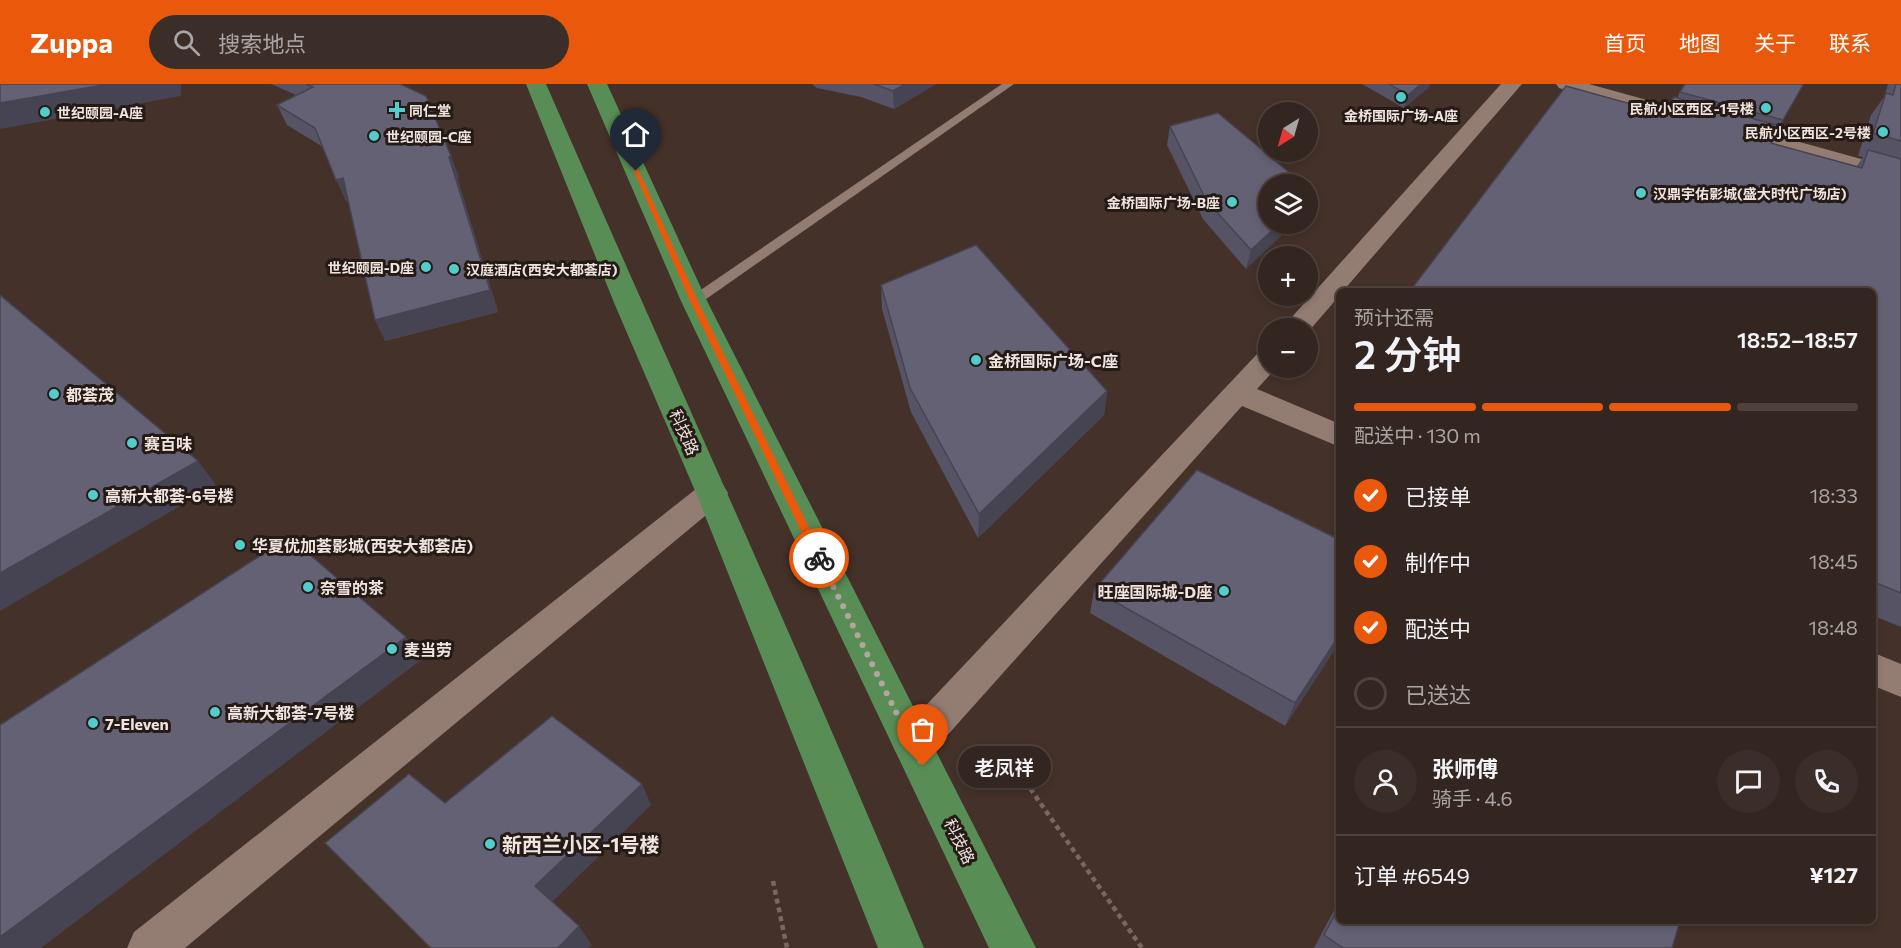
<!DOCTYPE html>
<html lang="zh">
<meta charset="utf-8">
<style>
body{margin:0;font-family:Commissioner,"Noto Sans SC",sans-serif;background:#3b2d28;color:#f1f3f6;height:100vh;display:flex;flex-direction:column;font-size:22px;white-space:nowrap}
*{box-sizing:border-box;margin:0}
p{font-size:20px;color:#a9a5a4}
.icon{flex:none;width:33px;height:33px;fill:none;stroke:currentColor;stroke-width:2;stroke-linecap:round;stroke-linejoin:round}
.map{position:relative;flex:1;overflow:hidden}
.details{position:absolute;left:1336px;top:204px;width:540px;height:636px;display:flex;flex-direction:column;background:#33251f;border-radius:9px;box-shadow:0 3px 9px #0003,0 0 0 2px #4e423d}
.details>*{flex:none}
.needle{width:39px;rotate:217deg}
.tools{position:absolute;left:1258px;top:18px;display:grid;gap:12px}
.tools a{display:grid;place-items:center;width:60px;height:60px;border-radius:50%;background:#33251f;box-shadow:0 3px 9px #0003,0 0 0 2px #4e423d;font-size:30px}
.pin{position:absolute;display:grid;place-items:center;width:51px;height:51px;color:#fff;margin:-62px -26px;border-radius:50% 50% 50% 0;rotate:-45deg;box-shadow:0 0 6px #0007}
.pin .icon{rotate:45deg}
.courier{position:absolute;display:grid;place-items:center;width:60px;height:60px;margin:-30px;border:4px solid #ea580c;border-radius:50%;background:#fff;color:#222;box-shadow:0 2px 8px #0007}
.bubble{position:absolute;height:42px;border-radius:21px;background:#33251f;box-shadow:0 3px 9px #0003,0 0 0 2px #4e423d;font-size:20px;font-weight:600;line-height:42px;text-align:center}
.overview em{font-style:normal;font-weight:600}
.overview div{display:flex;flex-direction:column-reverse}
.overview{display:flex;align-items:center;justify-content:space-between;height:102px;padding:0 18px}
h1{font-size:39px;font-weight:600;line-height:45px}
.bar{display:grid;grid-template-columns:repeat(4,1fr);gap:9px 6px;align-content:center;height:72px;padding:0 18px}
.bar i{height:8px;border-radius:4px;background:#4e423d}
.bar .selected{background:#ea580c}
.bar p{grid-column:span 4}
.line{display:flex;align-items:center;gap:15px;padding:0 18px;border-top:2px solid #4e423d}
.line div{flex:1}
.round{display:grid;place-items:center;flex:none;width:63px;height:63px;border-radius:32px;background:#3b2d28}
ol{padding:0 18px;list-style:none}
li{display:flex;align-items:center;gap:18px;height:66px}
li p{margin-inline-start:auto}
li .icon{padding:6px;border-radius:50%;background:#ea580c;color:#fff;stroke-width:4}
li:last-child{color:#a9a5a4}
li i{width:33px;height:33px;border:3px solid #4e423d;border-radius:50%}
header{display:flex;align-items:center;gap:36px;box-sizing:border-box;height:84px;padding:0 30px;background:#ea580c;color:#fff}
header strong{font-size:28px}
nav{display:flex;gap:33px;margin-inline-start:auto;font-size:21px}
.search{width:420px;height:54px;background:#3b2d28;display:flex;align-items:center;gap:15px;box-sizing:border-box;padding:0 21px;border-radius:33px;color:#a9a5a4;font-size:22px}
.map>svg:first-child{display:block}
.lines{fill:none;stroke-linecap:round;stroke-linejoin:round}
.path{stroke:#796861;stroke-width:4.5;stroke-dasharray:5 4;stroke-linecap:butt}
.lane{fill:#937d73;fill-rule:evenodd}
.street{fill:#937d73;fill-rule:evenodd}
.primary{fill:#588e56;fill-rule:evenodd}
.wall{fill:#565365}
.shaded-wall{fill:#464452}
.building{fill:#646175;stroke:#464452;stroke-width:1.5}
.route{fill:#ea580c}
.done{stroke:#b4a59f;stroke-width:6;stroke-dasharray:0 10.8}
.poi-dot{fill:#53cdcb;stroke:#241b17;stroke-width:2}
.labels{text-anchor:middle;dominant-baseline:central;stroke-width:6;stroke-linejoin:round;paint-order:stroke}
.far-poi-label{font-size:14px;font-weight:bold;fill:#f1e4df;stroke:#241b17;text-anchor:start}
.poi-label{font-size:16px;font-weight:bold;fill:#f1e4df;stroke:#241b17;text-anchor:start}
.street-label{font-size:16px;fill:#f1e4df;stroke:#241b17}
.near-poi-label{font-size:20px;font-weight:bold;fill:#f1e4df;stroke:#241b17;text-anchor:start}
</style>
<header>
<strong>Zuppa</strong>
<div class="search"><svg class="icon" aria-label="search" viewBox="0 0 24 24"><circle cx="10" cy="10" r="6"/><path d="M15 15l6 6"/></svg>搜索地点</div>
<nav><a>首页</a><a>地图</a><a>关于</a><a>联系</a></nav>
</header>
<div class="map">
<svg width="1901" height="864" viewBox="0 0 1901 864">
<rect width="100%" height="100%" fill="#443129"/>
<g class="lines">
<g class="path">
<path d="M1020 690 1142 864"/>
<path d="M773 797 787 864"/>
</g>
<path class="lane" d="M1002 0H1014L699 220H689L687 217 689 214Z"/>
<g class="street">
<path d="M1501 0H1522L1343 207H1340V211L1308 248V244H1282Z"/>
<path d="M1556 0H1589L1901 86V100L1559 4Z"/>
<path d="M1269 265V284H1276L1257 305 1340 340V363L1242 322 927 674 913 680 899 674 893 662 899 650 1259 268Z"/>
<path d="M712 397 723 401 728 409 723 417 185 864H127L134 848 701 401Z"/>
<path d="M1874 569 1901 580V613L1874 602Z"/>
</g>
<g class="primary">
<path d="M526 0H546C672 288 803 574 924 864H878L696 409 615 221Z"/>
<path d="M587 0H607L707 217 1036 864H989L681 217Z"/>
</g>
</g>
<g class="wall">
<path d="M271 0H400L459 93H457L498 228 385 257 348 116 346 117 323 63 287 41 277 21 296 11Z"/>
<path d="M812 0H936L894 25 861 13 817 4Z"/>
<path d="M1362 0H1430L1429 3 1404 24Z"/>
<path d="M1888 0H1901V543L1874 532V207L1663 29 1677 14 1680 8 1783 36 1771 59 1856 83 1863 73 1858 72 1871 31 1884 13Z"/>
<path d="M1170 42 1303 100 1246 185 1203 135 1167 61Z"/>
<path d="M881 201 1107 307 1104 331 978 454 911 328 882 225Z"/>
<path d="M1094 506 1340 557 1285 642 1090 529Z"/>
<path d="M1340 815V837L1672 864H1314Z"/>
</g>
<g class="shaded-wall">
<path d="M109 0H181V12L0 45V19Z"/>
<path d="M905 0H936L894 25 893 7Z"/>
<path d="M1421 0H1430L1429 3 1404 24 1408 11Z"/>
<path d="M451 72 459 93H457L498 228 385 257 375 236 449 73Z"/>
<path d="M343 94 353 115 346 117 336 96Z"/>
<path d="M1312 108 1308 124V112Z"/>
<path d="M1279 140H1294L1246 185 1251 166Z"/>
<path d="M1107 307 1104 331 978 454 979 430Z"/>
<path d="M198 377 216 401 0 527V489Z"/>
<path d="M1340 550V557L1285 642 1295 619Z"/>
<path d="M406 553 421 576 41 864H0V853Z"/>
<path d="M642 700 651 721 549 821 535 802Z"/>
<path d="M579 842 592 861 588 864H558Z"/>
</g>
<g class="building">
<path d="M0 0H109L0 19Z"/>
<path d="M306 0H400L426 12 451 72 449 73 490 206 375 236 343 94 336 96 315 44 277 21 313 3Z"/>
<path d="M874 0H905L893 7Z"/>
<path d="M1389 0H1421L1408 11Z"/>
<path d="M1685 0H1801L1803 1 1783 36 1680 8Z"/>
<path d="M1896 0H1901V57L1873 49 1886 9 1893 11Z"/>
<path d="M1566 2 1663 29 1674 13 1780 42 1771 59 1862 84 1868 66 1901 75V509L1874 498V207H1410Z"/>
<path d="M1218 29 1303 100H1269V140H1279L1251 166 1206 116 1170 42Z"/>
<path d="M1308 105 1312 108 1308 112Z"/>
<path d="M976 161 1107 307 979 430 910 304 881 201Z"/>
<path d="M0 211 198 377 0 489Z"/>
<path d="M1197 386 1340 456V550L1295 619 1094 506Z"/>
<path d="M289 453 406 553 0 853V641Z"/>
<path d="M552 632 642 700 535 802 579 842 558 864H431L325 759 409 690 445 719Z"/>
<path d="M1340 821V837H1680L1672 864H1343L1324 851Z"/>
</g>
<path class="route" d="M633 85 639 87 698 217 824 474 823 477H816L814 474 690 217Z"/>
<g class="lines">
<path class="done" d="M819 474 923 682"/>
</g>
<g class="poi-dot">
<circle cx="1401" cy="13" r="6"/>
<circle cx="1766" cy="24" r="6"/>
<path d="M394 17h6v6h6v6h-6v6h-6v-6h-6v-6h6z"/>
<circle cx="45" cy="28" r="6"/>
<circle cx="1883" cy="48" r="6"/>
<circle cx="374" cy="52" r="6"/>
<circle cx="1641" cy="109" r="6"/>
<circle cx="1232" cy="118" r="6"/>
<circle cx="426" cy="183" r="6"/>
<circle cx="454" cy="185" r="6"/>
<circle cx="976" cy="276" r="6"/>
<circle cx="54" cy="310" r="6"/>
<circle cx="132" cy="359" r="6"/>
<circle cx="93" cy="411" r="6"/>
<circle cx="240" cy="461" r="6"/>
<circle cx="308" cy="503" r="6"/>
<circle cx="1224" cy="507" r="6"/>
<circle cx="392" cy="565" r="6"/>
<circle cx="215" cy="628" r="6"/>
<circle cx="93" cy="639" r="6"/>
<circle cx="490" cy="760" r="6"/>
</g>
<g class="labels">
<g class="far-poi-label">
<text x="1754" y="24" text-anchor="end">民航小区西区-1号楼</text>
<text x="409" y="26">同仁堂</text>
<text x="57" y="28">世纪颐园-A座</text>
<text x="1401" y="31" text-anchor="middle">金桥国际广场-A座</text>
<text x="1871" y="48" text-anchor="end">民航小区西区-2号楼</text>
<text x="386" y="52">世纪颐园-C座</text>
<text x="1653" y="109">汉鼎宇佑影城(盛大时代广场店)</text>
<text x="1220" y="118" text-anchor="end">金桥国际广场-B座</text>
<text x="414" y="183" text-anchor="end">世纪颐园-D座</text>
<text x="466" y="185">汉庭酒店(西安大都荟店)</text>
</g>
<g class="poi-label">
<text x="988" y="276">金桥国际广场-C座</text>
<text x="66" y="310">都荟茂</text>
<text x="144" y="359">赛百味</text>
<text x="105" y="411">高新大都荟-6号楼</text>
<text x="252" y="461">华夏优加荟影城(西安大都荟店)</text>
<text x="320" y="503">奈雪的茶</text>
<text x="1212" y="507" text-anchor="end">旺座国际城-D座</text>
<text x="404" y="565">麦当劳</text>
<text x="227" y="628">高新大都荟-7号楼</text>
<text x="105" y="639">7-Eleven</text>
</g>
<g class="street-label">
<text transform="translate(685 348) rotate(66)">科技路</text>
<text transform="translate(960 757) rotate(64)">科技路</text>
</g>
<g class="near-poi-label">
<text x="502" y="760">新西兰小区-1号楼</text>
</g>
</g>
</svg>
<div class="tools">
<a><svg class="needle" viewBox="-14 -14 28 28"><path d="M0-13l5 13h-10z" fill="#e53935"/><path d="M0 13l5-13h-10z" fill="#a9a5a4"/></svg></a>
<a><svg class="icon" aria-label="layers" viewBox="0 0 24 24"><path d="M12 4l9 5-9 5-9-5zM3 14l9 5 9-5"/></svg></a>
<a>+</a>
<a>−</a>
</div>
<div class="pin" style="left:923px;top:682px;background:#ea580c"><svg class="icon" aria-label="bag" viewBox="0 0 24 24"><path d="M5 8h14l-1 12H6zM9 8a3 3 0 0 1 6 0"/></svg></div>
<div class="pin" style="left:636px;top:87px;background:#1f2937"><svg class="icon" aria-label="home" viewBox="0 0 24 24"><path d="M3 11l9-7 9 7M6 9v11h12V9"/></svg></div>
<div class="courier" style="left:819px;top:474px"><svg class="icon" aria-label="bike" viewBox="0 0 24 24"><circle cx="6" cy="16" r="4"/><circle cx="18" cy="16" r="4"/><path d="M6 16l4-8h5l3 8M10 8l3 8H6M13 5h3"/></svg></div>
<div class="bubble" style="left:958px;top:662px;width:93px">老凤祥</div>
<section class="details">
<div class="overview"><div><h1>2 分钟</h1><p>预计还需</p></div><em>18:52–18:57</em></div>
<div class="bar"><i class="selected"></i><i class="selected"></i><i class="selected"></i><i></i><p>配送中 · 130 m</p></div>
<ol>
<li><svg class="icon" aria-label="check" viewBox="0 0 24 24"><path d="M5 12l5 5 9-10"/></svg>已接单<p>18:33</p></li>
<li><svg class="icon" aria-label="check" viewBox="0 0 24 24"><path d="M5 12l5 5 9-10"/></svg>制作中<p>18:45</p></li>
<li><svg class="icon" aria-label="check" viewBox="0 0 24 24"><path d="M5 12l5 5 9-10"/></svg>配送中<p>18:48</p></li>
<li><i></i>已送达</li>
</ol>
<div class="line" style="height:108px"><a class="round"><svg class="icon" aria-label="person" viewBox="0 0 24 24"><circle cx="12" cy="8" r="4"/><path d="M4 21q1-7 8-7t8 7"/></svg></a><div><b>张师傅</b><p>骑手 · 4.6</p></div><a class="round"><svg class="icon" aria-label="chat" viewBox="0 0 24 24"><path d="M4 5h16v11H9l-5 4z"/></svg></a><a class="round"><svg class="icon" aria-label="phone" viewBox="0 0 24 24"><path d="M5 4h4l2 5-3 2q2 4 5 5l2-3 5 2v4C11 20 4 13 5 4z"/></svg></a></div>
<div class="line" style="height:78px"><div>订单 #6549</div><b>¥127</b></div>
</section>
</div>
